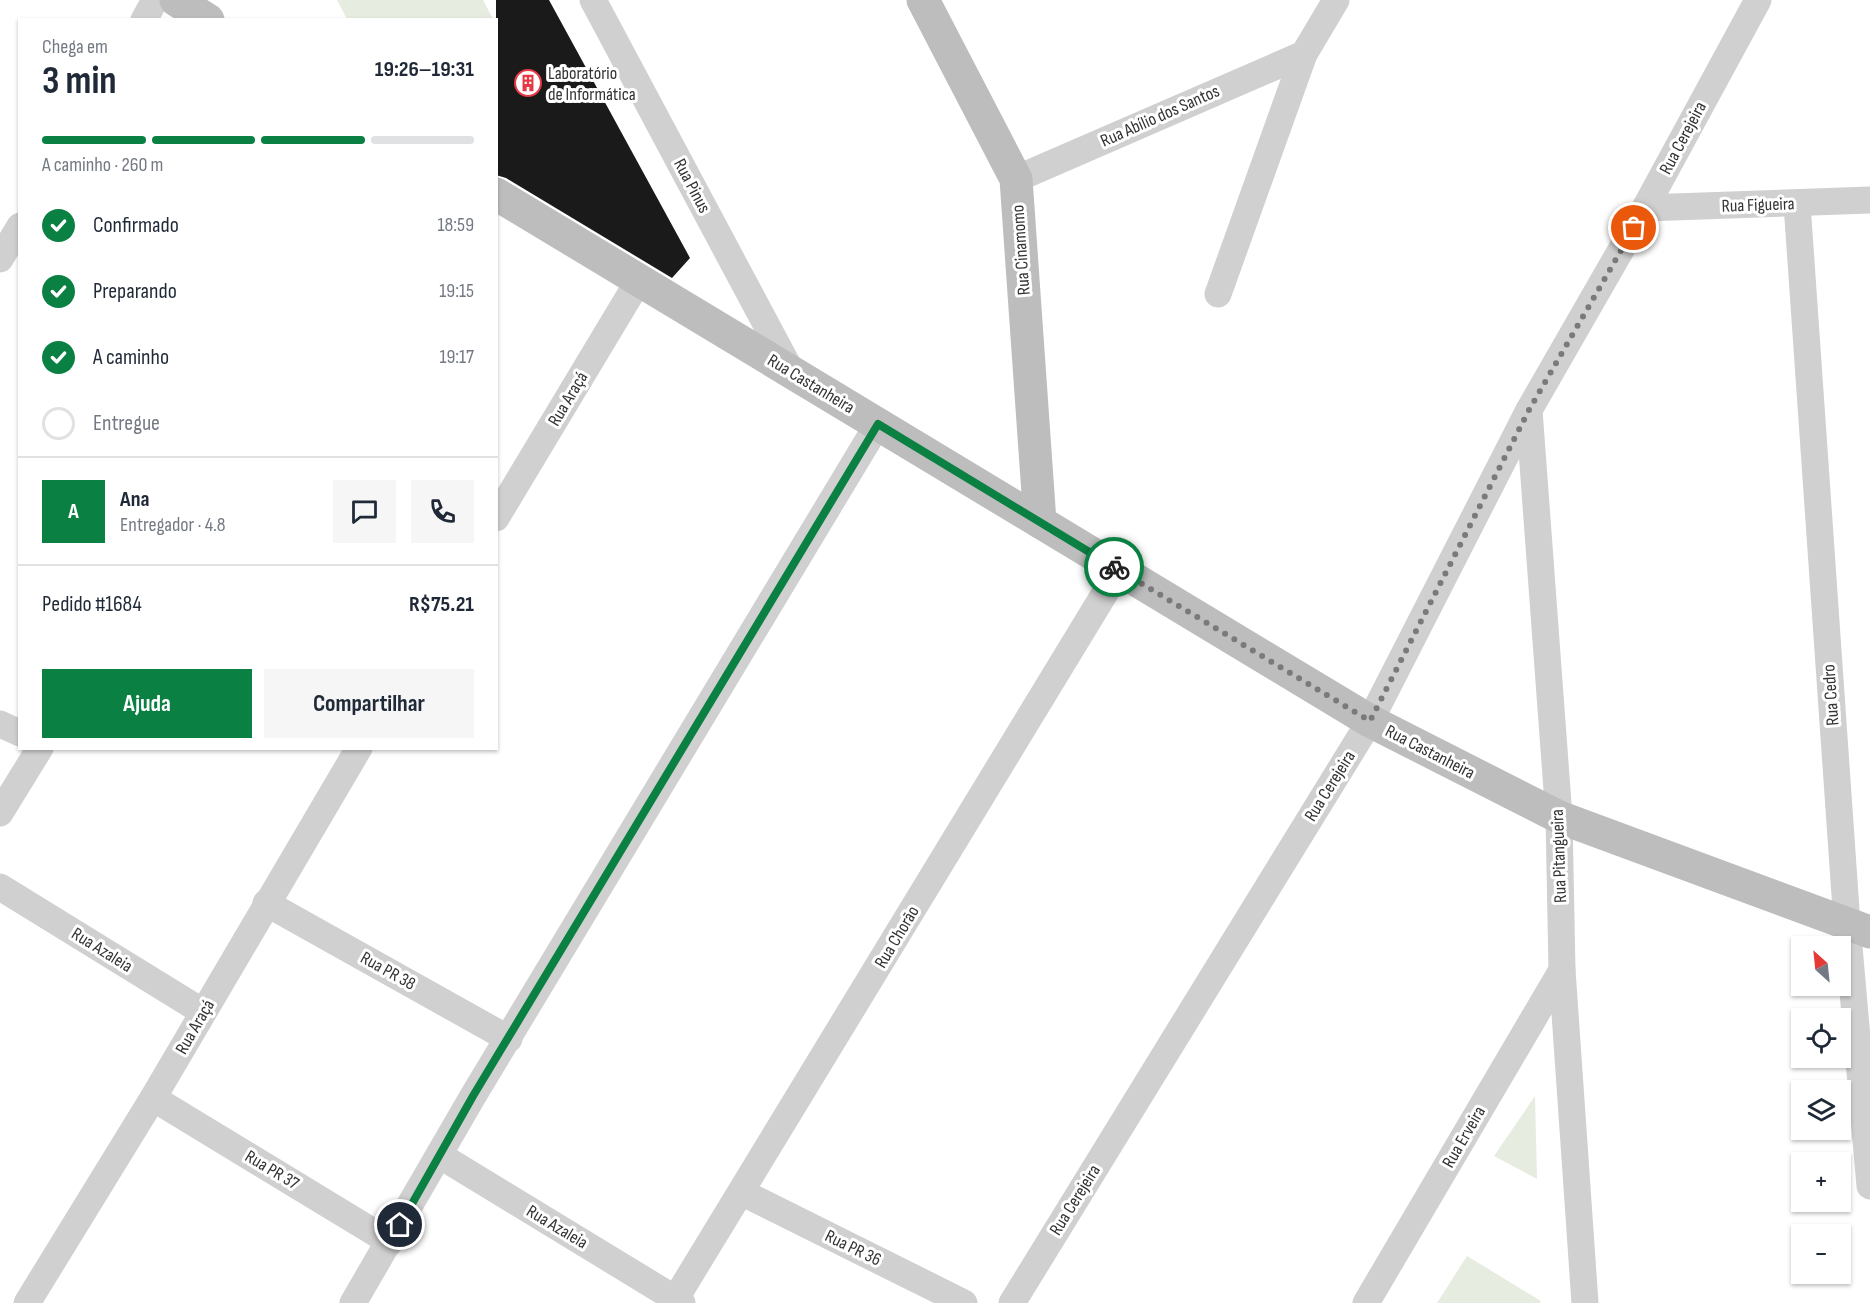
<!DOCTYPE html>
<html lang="pt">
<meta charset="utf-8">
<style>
body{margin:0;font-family:"Sofia Sans Condensed",sans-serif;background:#f6f6f7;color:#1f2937;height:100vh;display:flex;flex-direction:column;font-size:22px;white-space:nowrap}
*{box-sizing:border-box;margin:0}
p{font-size:20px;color:#747a83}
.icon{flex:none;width:33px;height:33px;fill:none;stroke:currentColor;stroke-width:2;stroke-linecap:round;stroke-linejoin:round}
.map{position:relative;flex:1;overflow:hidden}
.sheet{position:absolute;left:18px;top:18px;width:480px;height:732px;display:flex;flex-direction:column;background:#fff;border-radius:0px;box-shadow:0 2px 4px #0004}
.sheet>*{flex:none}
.needle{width:39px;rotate:333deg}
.buttons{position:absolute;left:1791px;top:936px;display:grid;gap:12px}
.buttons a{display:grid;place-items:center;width:60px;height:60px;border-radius:0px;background:#fff;box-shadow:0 2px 4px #0004;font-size:30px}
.pin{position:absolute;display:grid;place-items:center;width:51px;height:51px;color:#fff;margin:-26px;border:3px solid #fff;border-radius:50%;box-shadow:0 2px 6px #0007}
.courier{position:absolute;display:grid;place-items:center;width:60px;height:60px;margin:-30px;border:4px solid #0b8043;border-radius:50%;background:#fff;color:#222;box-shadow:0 2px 8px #0007}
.headline em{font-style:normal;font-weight:700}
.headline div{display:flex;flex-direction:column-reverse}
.headline{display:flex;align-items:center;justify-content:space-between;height:102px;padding:0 24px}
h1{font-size:39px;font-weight:700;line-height:45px}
.bar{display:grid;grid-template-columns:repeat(4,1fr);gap:9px 6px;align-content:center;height:72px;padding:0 24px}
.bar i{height:8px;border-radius:4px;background:#e0e1e3}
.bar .active{background:#0b8043}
.bar p{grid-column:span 4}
.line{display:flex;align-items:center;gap:15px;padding:0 24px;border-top:2px solid #e0e1e3}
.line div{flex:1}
.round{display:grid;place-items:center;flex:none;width:63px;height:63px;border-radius:0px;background:#f6f6f7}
ol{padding:0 24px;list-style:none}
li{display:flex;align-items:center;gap:18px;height:66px}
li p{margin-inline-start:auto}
li .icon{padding:6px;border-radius:50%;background:#0b8043;color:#fff;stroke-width:4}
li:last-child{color:#747a83}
li i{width:33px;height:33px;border:3px solid #e0e1e3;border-radius:50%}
.button{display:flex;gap:12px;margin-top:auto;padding:12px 24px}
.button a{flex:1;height:69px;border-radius:0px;background:#0b8043;color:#fff;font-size:24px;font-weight:700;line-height:69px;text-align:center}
.button a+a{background:#f6f6f7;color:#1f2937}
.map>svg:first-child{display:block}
.green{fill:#e6ecdf}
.building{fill:#1a1a1a}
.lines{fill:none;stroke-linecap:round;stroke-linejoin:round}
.street{stroke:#d0d0d0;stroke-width:27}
.secondary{stroke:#bdbdbd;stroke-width:33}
.done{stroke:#7a7a7a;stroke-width:6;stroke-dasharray:0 10.8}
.route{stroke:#0b8043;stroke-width:8}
.labels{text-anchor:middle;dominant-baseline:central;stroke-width:6;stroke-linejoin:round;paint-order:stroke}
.poi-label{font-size:18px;fill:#333;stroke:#fff;text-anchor:start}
.street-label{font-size:18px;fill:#333;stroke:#fff}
</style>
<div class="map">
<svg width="1870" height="1303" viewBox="0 0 1870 1303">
<rect width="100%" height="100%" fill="#fff"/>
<g class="green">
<path d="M337 0H483L493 19H347Z"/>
<path d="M1535 1096 1537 1179 1494 1156Z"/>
<path d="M1467 1256 1541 1301 1540 1303H1437Z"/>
</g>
<path class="building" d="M496 0H549L690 258 672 278 506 178 496 175Z"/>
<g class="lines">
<g class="street">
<path d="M593 0 791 371"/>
<path d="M144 20 155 0"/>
<path d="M1016 179 1304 54"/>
<path d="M1797 204 1847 924 1870 1186"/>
<path d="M1645 208 1870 200"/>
<path d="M0 259 20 226"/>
<path d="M1218 294 1304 54 1336 0"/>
<path d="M1529 410 1559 817 1562 970 1585 1303"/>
<path d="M496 518 639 280"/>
<path d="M0 724 20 733"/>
<path d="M0 813 40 748"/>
<path d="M0 887 203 1012"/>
<path d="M266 903 509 1039"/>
<path d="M153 1098 390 1242"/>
<path d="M439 1155 682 1303"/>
<path d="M741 1192 964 1303"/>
<path d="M27 1303 153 1098 359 748"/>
<path d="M353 1303 473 1096 878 424"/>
<path d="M673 1303 1119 570"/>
<path d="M1012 1303 1370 721 1529 410 1645 208 1758 0"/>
<path d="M1366 1303 1562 970"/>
</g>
<g class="secondary">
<path d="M176 0 208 20"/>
<path d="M923 0 1016 179 1040 522"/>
<path d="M496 194 1370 721 1559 817 1870 932"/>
</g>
</g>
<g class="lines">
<path class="done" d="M1114 567 1370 721 1529 410 1634 228"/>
<path class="route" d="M400 1225 473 1096 878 424 1114 567"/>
</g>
<defs>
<symbol id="building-ring" viewBox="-11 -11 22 22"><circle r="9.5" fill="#fff" stroke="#e63946" stroke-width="1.5"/><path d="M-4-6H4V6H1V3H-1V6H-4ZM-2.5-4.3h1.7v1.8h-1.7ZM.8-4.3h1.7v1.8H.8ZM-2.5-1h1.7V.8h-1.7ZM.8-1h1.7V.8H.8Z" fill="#e63946"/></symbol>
</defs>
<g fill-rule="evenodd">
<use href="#building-ring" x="513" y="68" width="30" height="30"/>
</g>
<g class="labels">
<g class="poi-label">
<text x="548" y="73">Laboratório<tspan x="548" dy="21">de Informática</tspan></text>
</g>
<g class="street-label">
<text transform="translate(1160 116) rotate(-24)">Rua Abílio dos Santos</text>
<text transform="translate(1683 138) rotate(-62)">Rua Cerejeira</text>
<text transform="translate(692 186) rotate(62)">Rua Pinus</text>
<text transform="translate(1758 205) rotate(-2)">Rua Figueira</text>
<text transform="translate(1021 250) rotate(-94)">Rua Cinamomo</text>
<text transform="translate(811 384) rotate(31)">Rua Castanheira</text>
<text transform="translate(568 399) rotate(-59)">Rua Araçá</text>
<text transform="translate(1831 695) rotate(-94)">Rua Cedro</text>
<text transform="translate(1430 752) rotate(27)">Rua Castanheira</text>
<text transform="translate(1330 786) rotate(-58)">Rua Cerejeira</text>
<text transform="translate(1559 856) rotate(-92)">Rua Pitangueira</text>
<text transform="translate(897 937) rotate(-59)">Rua Chorão</text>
<text transform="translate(102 950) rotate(32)">Rua Azaleia</text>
<text transform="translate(388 971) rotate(29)">Rua PR 38</text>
<text transform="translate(195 1027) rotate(-60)">Rua Araçá</text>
<text transform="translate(1464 1137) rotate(-60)">Rua Erveira</text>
<text transform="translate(272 1170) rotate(31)">Rua PR 37</text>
<text transform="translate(1075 1200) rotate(-58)">Rua Cerejeira</text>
<text transform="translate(557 1227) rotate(31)">Rua Azaleia</text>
<text transform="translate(853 1248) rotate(26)">Rua PR 36</text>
</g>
</g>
</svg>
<div class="buttons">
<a><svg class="needle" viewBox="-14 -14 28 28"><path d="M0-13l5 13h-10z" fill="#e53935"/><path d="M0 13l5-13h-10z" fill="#747a83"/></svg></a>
<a><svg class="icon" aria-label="locate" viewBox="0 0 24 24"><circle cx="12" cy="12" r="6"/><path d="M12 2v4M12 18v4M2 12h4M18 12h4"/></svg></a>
<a><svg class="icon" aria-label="layers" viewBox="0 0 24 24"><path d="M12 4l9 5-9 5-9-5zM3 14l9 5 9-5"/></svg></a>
<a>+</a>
<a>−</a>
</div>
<div class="pin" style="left:1634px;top:228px;background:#ea580c"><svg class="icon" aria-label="bag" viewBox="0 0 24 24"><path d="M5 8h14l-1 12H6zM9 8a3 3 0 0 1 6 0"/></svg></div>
<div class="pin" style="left:400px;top:1225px;background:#1f2937"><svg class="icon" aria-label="home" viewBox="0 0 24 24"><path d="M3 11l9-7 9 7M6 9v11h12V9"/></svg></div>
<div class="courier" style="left:1114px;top:567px"><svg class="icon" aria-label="bike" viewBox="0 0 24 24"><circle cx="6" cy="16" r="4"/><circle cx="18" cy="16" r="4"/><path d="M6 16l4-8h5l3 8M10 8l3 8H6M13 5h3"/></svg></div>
<section class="sheet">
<div class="headline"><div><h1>3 min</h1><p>Chega em</p></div><em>19:26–19:31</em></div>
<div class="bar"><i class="active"></i><i class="active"></i><i class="active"></i><i></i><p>A caminho · 260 m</p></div>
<ol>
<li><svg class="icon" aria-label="check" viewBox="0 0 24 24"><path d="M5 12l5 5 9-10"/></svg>Confirmado<p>18:59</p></li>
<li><svg class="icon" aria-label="check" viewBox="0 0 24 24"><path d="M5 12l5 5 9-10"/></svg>Preparando<p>19:15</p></li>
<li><svg class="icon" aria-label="check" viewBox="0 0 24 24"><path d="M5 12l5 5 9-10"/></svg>A caminho<p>19:17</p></li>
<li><i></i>Entregue</li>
</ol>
<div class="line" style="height:108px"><b class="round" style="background:#0b8043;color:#fff">A</b><div><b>Ana</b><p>Entregador · 4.8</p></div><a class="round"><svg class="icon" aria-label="chat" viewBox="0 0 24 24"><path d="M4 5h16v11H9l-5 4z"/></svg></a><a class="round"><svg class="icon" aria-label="phone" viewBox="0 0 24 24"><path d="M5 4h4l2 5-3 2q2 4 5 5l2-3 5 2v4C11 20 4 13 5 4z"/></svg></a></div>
<div class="line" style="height:78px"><div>Pedido #1684</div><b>R$75.21</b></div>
<div class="button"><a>Ajuda</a><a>Compartilhar</a></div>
</section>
</div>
